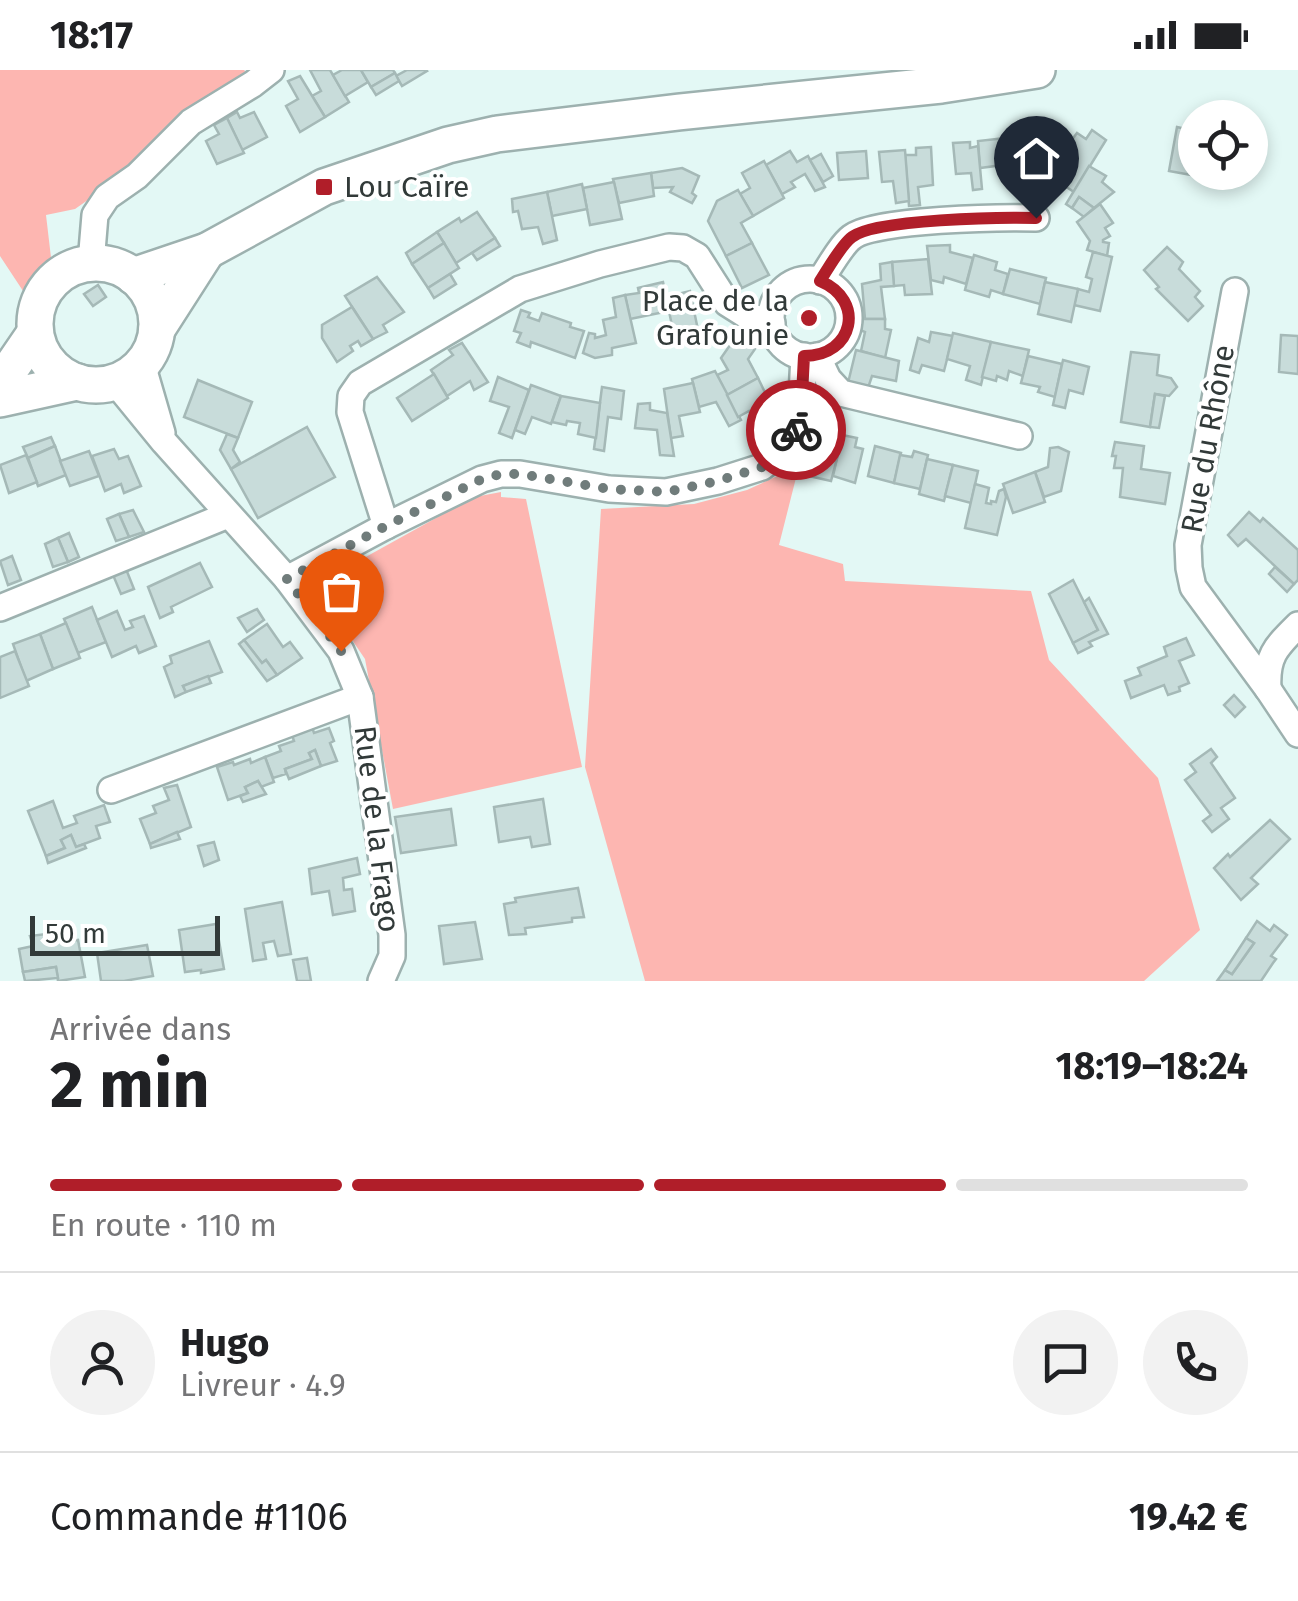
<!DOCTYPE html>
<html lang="fr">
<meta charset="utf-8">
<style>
body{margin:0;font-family:"Fira Sans",sans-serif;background:#f2f2f2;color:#202124;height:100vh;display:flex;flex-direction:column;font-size:38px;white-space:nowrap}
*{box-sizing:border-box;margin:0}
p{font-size:32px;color:#757577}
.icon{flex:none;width:55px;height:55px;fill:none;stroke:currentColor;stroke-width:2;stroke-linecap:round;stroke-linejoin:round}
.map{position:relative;height:911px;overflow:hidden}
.side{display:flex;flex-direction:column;background:#fff;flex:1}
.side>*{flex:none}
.controls{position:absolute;left:1178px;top:30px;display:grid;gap:20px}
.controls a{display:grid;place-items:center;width:90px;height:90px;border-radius:50%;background:#fff;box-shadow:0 5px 15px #0003;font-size:50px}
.scale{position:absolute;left:30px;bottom:25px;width:190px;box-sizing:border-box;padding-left:10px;border:5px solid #323a39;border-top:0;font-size:28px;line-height:35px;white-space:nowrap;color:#323a39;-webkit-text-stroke:8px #fff;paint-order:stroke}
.pin{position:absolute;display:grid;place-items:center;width:85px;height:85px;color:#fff;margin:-102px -42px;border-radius:50% 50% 50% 0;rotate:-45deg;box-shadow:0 0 10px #0007}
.pin .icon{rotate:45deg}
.courier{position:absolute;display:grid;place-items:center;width:100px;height:100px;margin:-50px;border:8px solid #b01e29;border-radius:50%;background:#fff;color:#222;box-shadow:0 2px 12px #0007}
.overview em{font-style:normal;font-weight:700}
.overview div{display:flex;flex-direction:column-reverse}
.overview{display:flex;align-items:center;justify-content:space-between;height:170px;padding:0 50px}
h1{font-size:65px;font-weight:700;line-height:75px}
.bar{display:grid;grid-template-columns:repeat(4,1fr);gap:15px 10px;align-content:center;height:120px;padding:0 50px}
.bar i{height:12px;border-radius:8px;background:#e0e0e0}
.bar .selected{background:#b01e29}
.bar p{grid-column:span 4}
.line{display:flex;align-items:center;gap:25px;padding:0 50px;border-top:2px solid #e0e0e0}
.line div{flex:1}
.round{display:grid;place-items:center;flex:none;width:105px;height:105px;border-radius:52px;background:#f2f2f2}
.status{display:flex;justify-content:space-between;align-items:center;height:70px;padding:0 50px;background:#fff;direction:ltr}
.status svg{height:28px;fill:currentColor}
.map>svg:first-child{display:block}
.green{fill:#fdb6b1}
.building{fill:#c8dcda;stroke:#a5b9b7;stroke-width:2.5}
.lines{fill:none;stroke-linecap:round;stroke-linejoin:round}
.street-casing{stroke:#9db1af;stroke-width:30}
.secondary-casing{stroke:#9db1af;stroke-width:40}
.street{stroke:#fff;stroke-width:25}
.secondary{stroke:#fff;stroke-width:35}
.done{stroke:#707c7b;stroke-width:10;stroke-dasharray:0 18}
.route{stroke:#b01e29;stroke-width:12}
.poi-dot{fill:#b01e29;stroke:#fff;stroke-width:4}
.labels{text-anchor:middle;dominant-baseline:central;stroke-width:8;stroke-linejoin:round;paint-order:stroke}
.poi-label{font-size:30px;fill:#323a39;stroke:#fff;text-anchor:start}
.street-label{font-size:30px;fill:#323a39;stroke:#fff}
</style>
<div class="status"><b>18:17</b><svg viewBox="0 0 49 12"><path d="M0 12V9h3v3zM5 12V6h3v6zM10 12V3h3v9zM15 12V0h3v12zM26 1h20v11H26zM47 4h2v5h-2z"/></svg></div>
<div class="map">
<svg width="1298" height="911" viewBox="0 0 1298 911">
<rect width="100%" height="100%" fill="#e3f8f5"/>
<g class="green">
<path d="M0 0H244L246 2 169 54 132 99 75 139 46 145 52 196 29 230 0 186Z"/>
<path d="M799 396 779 475 843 494 845 511 1031 521 1049 590 1158 708 1200 860 1144 911H645L585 697 601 439 694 434 747 420Z"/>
<path d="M501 422V427L526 429 582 697 393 739 365 589 325 530 326 515 335 504 463 433 480 426Z"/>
</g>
<g class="building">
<path d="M310 0H330L349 32 325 47 312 26 321 21Z"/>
<path d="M342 0H361L368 12 345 26 333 5Z"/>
<path d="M361 0H393L395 3 371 17Z"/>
<path d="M407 0H426L427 1 402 16 396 6Z"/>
<path d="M395 3 399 11 376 25 371 17Z"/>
<path d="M300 6 325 47 300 62 286 36 298 29 288 11Z"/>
<path d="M237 42 240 48 254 42 267 67 242 80 227 48Z"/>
<path d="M227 48 244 83 217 94 206 71 219 64 214 55Z"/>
<path d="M1177 57 1195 61V102H1198L1197 106 1169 101Z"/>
<path d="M1092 60 1106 70 1074 122 1065 116 1074 101 1065 95 1073 82 1069 80 1074 73 1071 71 1077 63 1086 69Z"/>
<path d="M1042 66 1046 81 1038 82 1040 96 1033 97 1035 118 1021 120 1016 69Z"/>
<path d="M1015 67 1018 93 980 98 978 71Z"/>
<path d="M970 72V78L978 76 982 119 973 120 971 103 956 104 953 73Z"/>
<path d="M931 77 933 115 918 117 920 135 909 136 905 85H916V78Z"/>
<path d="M905 80 909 131 896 133 893 111 882 112 879 82Z"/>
<path d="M790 81 797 92 808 86 825 117 815 121 805 104 791 112 795 117 782 124 766 95Z"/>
<path d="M866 81 868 108 839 110 837 83Z"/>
<path d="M821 84 833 106 823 112 810 90Z"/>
<path d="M764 91 784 128 753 146 740 124 750 118 742 103Z"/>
<path d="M1089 96 1106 106 1102 112 1114 122 1094 138 1079 127 1072 138 1066 134Z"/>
<path d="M682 98 699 106 692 123 696 126 692 133 670 122 673 117 653 118 651 103Z"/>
<path d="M651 103 654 126 619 133 613 109Z"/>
<path d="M614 112 622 149 590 155 583 118Z"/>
<path d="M582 114 587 139 552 146 547 122Z"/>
<path d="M738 120 753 146 741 153 752 173 726 186 708 151 717 131Z"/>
<path d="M547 122 557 170 543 174 538 157 522 159 518 141 513 142 512 129Z"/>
<path d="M1079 127 1094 138 1084 147 1072 138Z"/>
<path d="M1100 134 1113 153 1105 158 1110 166 1103 170V172L1109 173 1107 186 1087 180 1090 171 1077 152Z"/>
<path d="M477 142 495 168 456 193 437 162 459 148 461 152Z"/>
<path d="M437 162 444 173 412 194 406 183Z"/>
<path d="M495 168 500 176 477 190 472 183Z"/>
<path d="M444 173 459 198 428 218 412 194Z"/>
<path d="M752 173 769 205 742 218 726 186Z"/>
<path d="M950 175V182L973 188 966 214 944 207 943 213 931 210 927 176Z"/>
<path d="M1167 177 1183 192 1179 199 1200 221 1195 227 1203 236 1188 251 1156 219 1159 217 1144 200Z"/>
<path d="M1093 182 1112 187 1100 241 1074 235 1078 219 1089 222 1092 209 1086 207Z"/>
<path d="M974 185 997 192 995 200 1008 204 1003 224 991 220 989 227 965 220Z"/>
<path d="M928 189 932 224 905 225 904 215 894 216 892 192Z"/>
<path d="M892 192 894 216 881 217 885 249H865L862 214 881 210 880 194Z"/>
<path d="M1010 199 1046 208 1040 234 1003 224Z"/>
<path d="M450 204 456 214 434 228 428 218Z"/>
<path d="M377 207 404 242 383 255 387 262 373 269 345 226Z"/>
<path d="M663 212 669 241 630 249 625 225 639 223 638 218Z"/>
<path d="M1045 212 1078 219 1071 252 1038 244Z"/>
<path d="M98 215 106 227 93 236 84 224Z"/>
<path d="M690 221 699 265 675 270 666 227Z"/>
<path d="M625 225 636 273 612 278V285L595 288 583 283 589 263 595 264V268L606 265 603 250 616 247 613 228Z"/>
<path d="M352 237 373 269 361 276 358 271 350 276 353 281 337 292 322 268V255Z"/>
<path d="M521 240 530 243 528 247 539 251 542 243 571 253 570 257 584 261 575 288 531 272 530 277 517 272 521 263 514 261Z"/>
<path d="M863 249H885V259L891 260 885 288 861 281 865 262 860 260Z"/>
<path d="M931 262 953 266 944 301 922 295 919 303 910 300 918 268 929 272Z"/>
<path d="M953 263 991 272 981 315 966 310 970 296 947 289Z"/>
<path d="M1281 265 1298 266V304L1279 302Z"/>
<path d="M735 268 755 279 748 289 758 308 727 325 717 305 728 300 721 288Z"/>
<path d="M991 272 1029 280 1023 306 1009 301 1007 310 997 306 996 311 982 307Z"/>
<path d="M462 273 488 312 474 320 470 311 447 326 431 300 453 285 449 280Z"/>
<path d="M856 280 899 291 896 311 872 306 868 318 848 313Z"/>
<path d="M1131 282 1159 285 1157 305 1171 308 1177 317 1169 326 1155 324 1150 357 1121 352Z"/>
<path d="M1028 286 1062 294 1055 327 1038 322 1040 317 1021 313Z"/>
<path d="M1063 290 1089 297 1083 324 1069 320 1065 338 1053 335Z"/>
<path d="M715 301 741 350 729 356 716 332 699 337 692 309Z"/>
<path d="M434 304 448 328 412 351 397 328Z"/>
<path d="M498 307 529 320 512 368 499 363 509 337 490 331Z"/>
<path d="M758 308 773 339 754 350 749 341 738 347 727 325Z"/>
<path d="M198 310 252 332 238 368 184 347Z"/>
<path d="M693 313 700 342 679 346 683 366 671 368 664 319Z"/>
<path d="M531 315 561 326 551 354 532 347 525 364 515 360Z"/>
<path d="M602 317 624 321 621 349 608 347 604 381 594 379Z"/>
<path d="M1155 324 1165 326 1159 358 1150 357Z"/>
<path d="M561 326 600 333 596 368 578 364 580 353 567 351 566 355 552 352Z"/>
<path d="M650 333V340L667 343 674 386 660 385 657 360 635 358 638 334Z"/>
<path d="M307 357 335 407 258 448 231 399Z"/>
<path d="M227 364 238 368 233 380 240 392 231 399 220 380Z"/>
<path d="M842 365 857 368 855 377 863 379 855 413 833 406Z"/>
<path d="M51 367 55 376 28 388 23 377Z"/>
<path d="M1115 372 1144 376 1141 399 1170 403 1165 434 1120 427 1123 398H1114L1116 386H1112Z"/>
<path d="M817 374 839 381 831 411 809 406Z"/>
<path d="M55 376 66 405 38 416 28 388Z"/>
<path d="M875 376 901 383 894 413 868 406Z"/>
<path d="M1058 377 1069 382 1061 421 1044 427 1035 402 1048 397 1050 378Z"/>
<path d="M114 379 119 389 128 386 141 416 124 423 121 414 105 421 92 386Z"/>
<path d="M89 381 99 406 70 416 60 391Z"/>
<path d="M914 381 928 385 920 419 894 413 900 385 912 387Z"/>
<path d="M26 385 37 412 9 423 0 395Z"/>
<path d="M927 389 953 395 944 431 919 424Z"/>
<path d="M953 395 978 401 971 433 945 426Z"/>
<path d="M1035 402 1045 432 1013 443 1003 414Z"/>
<path d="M975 414 989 418 986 433 991 434V431L996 432 999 421 1004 419 1006 427 997 465 965 458Z"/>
<path d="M133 440 144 462 129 467 119 444Z"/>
<path d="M1249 442 1260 452 1263 448 1298 480V510L1294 514 1246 469 1238 476 1228 465Z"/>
<path d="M119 444 129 467 116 471 107 449Z"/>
<path d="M69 463 79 487 68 492 58 468Z"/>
<path d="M58 468 68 492 53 497 45 474Z"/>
<path d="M12 486 21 510 8 515 0 491Z"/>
<path d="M200 493 212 517 171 537 173 542 160 548 148 517Z"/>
<path d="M1275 497 1294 514 1287 522 1269 504Z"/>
<path d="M126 499 134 519 121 524 113 505Z"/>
<path d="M1073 510 1098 560 1073 573 1049 524Z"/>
<path d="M1089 528 1108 564 1089 572 1092 576 1078 583 1073 573 1098 560 1084 532Z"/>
<path d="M92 537 106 572 78 583 64 549Z"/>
<path d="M257 539 264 550 247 562 238 548Z"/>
<path d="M117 541 125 560 133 557 130 551 144 546 156 576 139 583 136 576 112 587 97 550Z"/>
<path d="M66 553 80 588 53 599 40 564Z"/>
<path d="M267 554 283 577 290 572 302 588 277 605 266 590 262 593 244 570Z"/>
<path d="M40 564 53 599 26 611 13 574Z"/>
<path d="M1186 568 1194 585 1179 591 1189 613 1179 617 1180 621 1168 625 1164 615 1131 628 1125 611 1141 605 1138 598 1167 586 1164 577Z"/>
<path d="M244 570 262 593 266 590 277 605 267 611 239 574Z"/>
<path d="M209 571 222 602 183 616 186 622 175 627 164 597 172 593 170 586Z"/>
<path d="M15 581 29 616 0 628V587Z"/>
<path d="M208 606 211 613 186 622 183 616Z"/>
<path d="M1234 625 1245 637 1235 647 1224 635Z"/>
<path d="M312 657 314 663 329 658 334 671 330 673 337 691 321 696 315 680 309 683 312 689 285 699 286 704 273 708 265 687 281 681 279 676 294 671 292 665Z"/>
<path d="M1211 679 1217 687 1211 693 1235 728 1221 738 1229 749 1212 762 1203 751 1211 745 1185 710 1196 702 1190 694Z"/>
<path d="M315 680 321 696 289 709 285 699 312 689 309 683Z"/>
<path d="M265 687 274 712 261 717 258 711 245 717 248 723 228 730 217 697 233 692 234 695 250 689 251 693Z"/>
<path d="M258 711 266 724 243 732 240 726 248 723 245 717Z"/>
<path d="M177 715 191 757 150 774 140 749 156 743 153 736 169 730 164 718Z"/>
<path d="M543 729 550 774 532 777 530 767 499 772 494 737Z"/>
<path d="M53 731 63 758 77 753 74 746 104 735 110 752 96 756 100 768 76 777 71 765 61 770 65 778 46 786 28 741Z"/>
<path d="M451 739 456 775 401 783 395 747Z"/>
<path d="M1270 750 1290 769 1251 808 1258 814 1241 830 1214 798 1228 784 1230 787Z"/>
<path d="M177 762 180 769 151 778 150 774Z"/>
<path d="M71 765 76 777 84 774 86 778 48 793 46 786 65 778 61 770Z"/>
<path d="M214 772 219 790 204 796 198 776Z"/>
<path d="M357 788 360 804 343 808 344 820 352 819 355 841 333 845 329 821 312 824 309 799Z"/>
<path d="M578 818 584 847 572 848V852L525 858 526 864 509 865 504 834 516 832 515 828Z"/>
<path d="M282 832 291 884 278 886 274 871 263 873 266 889 253 891 245 839Z"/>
<path d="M1257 851 1270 861 1274 855 1287 865 1271 886 1276 889 1273 893 1261 911H1217L1225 900 1232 904 1254 873 1246 868Z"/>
<path d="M475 852 482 889 444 894 439 856Z"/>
<path d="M216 854 224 899 201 903V900L185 902 179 860Z"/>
<path d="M54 863 57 873 78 870 85 907 58 911 56 897 23 902 19 879 33 876 30 866Z"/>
<path d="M1246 868 1254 873 1232 904 1225 900Z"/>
<path d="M147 875 153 906 124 911H101L97 883Z"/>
<path d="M307 888 311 911H297L293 890Z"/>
<path d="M56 897 58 908 25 911 23 902Z"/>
</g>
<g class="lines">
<defs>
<g id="street">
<path d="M91 193 95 145 107 127 137 106 191 52 253 14 271 0"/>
<circle cx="810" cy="248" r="39"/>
<path d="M820 211C828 199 841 175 852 167 875 149 1003 147 1036 148"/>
<path d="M1235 221 1188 475 1189 498 1193 517 1268 619 1298 664"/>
<path d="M817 286 828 309 841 323 1019 366"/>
<path d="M142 294 162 363"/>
<path d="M115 312 164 372 287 509 341 581 360 627 392 865V886L381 911"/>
<path d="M386 456 350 342 351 326 360 313 520 219 600 194 669 177 683 178 697 186 727 233 746 245 772 253"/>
<path d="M287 509 386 456 482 409 501 404H520L609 419 666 422 718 411 762 397 791 374 801 344 804 286"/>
<path d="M0 538 228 445"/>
<path d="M1268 619C1266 586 1276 577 1298 555"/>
<path d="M111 720 360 627"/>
</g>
<g id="secondary">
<circle cx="96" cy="254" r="61"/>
<path d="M133 206 207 181 324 117 448 75 497 64 679 42 941 15 1037 0"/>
<path d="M157 259 207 181"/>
<path d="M0 314 35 263"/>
<path d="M0 329 77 312"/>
</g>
</defs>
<use href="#street" class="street-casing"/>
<use href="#secondary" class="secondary-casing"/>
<use href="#street" class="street"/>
<use href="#secondary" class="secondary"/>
</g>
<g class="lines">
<path class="done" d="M341 581 287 509 386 456 482 409 501 404H520L609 419 666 422 718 411 762 397 791 374 796 360"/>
<path class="route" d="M796 360 801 344 804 286C854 286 866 230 820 211 828 199 841 175 852 167 875 149 1003 147 1036 148"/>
</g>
<g class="poi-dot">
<rect x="314" y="107" width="20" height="20" rx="5"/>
<circle cx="809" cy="248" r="10"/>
</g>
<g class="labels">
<g class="poi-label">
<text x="344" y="117">Lou Caïre</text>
<text x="789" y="231" text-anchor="end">Place de la<tspan x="789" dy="34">Grafounie</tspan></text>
</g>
<g class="street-label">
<text transform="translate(1208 369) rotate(-80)">Rue du Rhône</text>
<text transform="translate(377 759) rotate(83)">Rue de la Frago</text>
</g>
</g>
</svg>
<div class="controls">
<a><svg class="icon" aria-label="locate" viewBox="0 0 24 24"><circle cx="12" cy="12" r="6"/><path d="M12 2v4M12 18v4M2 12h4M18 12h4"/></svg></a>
</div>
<div class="scale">50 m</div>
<div class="pin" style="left:341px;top:581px;background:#ea580c"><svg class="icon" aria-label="bag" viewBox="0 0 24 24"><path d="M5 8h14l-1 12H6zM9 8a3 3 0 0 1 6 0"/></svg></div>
<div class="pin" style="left:1036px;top:148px;background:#1f2937"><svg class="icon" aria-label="home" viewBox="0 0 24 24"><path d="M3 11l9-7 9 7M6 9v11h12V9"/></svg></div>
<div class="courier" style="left:796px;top:360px"><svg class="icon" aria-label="bike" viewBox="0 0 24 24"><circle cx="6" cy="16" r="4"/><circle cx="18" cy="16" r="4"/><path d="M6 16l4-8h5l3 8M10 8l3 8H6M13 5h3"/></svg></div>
</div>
<section class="side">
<div class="overview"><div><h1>2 min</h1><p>Arrivée dans</p></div><em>18:19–18:24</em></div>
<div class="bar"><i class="selected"></i><i class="selected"></i><i class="selected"></i><i></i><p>En route · 110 m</p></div>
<div class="line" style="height:180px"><a class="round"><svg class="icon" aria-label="person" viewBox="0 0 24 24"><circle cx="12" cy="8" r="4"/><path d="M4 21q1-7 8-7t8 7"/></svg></a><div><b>Hugo</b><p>Livreur · 4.9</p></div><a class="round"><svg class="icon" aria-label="chat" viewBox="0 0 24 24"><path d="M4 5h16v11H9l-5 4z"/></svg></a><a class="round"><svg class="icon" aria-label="phone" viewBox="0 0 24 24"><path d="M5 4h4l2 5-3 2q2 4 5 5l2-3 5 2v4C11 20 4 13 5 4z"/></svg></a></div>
<div class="line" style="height:130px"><div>Commande #1106</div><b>19.42 €</b></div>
</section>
